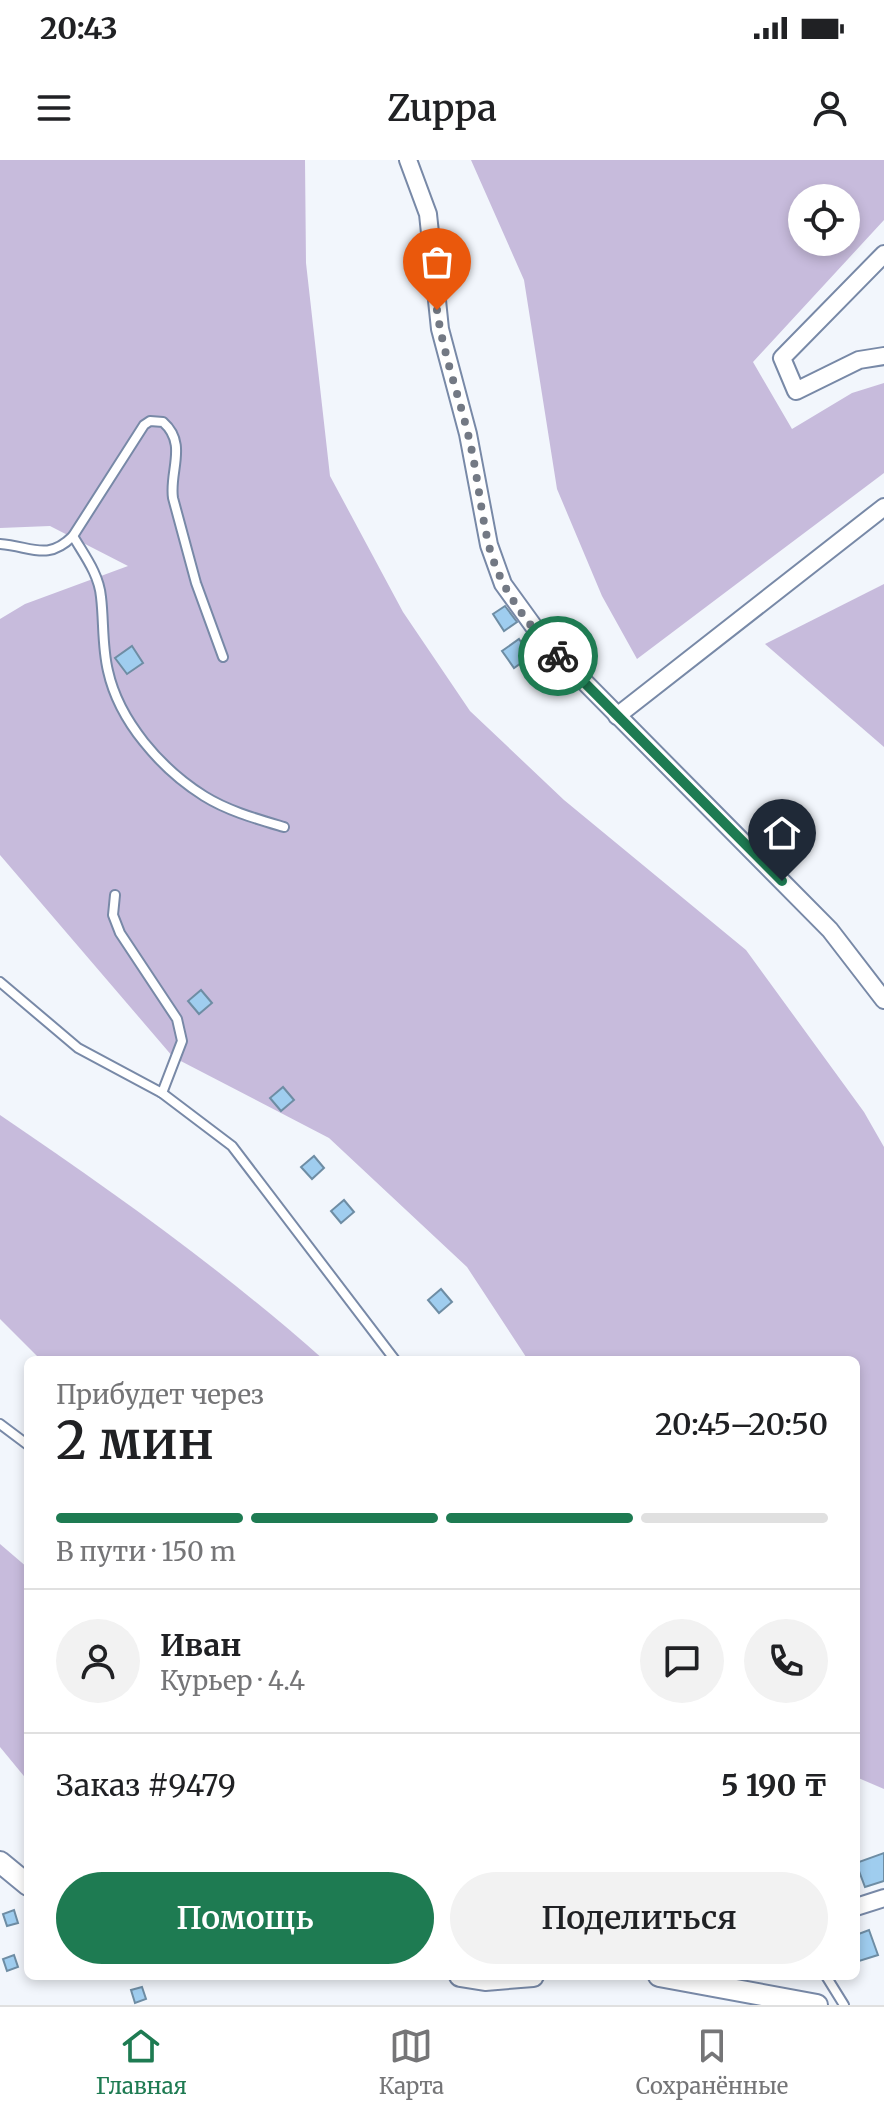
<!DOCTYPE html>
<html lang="ru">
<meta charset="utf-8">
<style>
body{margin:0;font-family:Merriweather,serif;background:#f2f2f2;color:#202124;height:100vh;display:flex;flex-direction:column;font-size:30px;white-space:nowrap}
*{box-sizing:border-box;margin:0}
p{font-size:26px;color:#757577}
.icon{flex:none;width:44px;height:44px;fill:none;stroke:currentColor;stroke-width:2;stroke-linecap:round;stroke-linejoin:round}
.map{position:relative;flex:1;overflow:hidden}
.panel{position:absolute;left:24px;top:1196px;width:836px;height:624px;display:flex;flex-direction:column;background:#fff;border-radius:12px;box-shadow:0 4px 12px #0003}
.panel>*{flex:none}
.controls{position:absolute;left:788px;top:24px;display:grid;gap:16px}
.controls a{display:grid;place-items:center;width:72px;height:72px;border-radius:50%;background:#fff;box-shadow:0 4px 12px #0003;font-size:40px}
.pin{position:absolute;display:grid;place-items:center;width:68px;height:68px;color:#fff;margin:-82px -34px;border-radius:50% 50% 50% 0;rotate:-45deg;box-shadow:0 0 8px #0007}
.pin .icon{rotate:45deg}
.courier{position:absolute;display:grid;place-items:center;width:80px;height:80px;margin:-40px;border:6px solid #1e7b52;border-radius:50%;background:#fff;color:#222;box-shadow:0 2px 10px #0007}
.headline em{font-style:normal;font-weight:600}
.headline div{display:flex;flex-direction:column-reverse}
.headline{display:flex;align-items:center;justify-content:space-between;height:136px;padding:0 32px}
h1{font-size:52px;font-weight:600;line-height:60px}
.bar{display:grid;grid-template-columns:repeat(4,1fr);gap:12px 8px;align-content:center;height:96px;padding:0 32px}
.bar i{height:10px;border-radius:6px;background:#e0e0e0}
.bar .active{background:#1e7b52}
.bar p{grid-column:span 4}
.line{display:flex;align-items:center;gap:20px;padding:0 32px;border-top:2px solid #e0e0e0}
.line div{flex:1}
.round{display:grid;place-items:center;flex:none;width:84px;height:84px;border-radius:42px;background:#f2f2f2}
.cta{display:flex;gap:16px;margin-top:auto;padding:16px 32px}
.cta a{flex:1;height:92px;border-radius:48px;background:#1e7b52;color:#fff;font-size:32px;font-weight:600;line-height:92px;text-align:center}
.cta a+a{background:#f2f2f2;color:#202124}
.status{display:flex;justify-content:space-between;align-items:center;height:56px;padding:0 40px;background:#fff;direction:ltr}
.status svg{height:22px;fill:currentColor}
header{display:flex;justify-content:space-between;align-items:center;height:104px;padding:0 32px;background:#fff;font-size:36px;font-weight:600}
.dock{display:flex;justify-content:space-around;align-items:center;height:112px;border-top:2px solid #e0e0e0;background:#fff;font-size:22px;color:#757577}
.dock a{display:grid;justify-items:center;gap:4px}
.dock .active{color:#1e7b52}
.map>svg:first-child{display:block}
.green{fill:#c7bbdc;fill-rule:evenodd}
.building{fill:#9fcdef;stroke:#6e8da4;stroke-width:2}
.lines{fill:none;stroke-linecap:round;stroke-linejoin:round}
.service-casing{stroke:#7889a7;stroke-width:12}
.minor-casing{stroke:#7889a7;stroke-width:20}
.tertiary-casing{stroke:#7889a7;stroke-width:24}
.service{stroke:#fff;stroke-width:8}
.minor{stroke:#fff;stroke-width:16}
.tertiary{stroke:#fff;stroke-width:20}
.done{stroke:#737984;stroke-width:8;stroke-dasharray:0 14.4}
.route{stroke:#1e7b52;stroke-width:10}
</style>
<div class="status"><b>20:43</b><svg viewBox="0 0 49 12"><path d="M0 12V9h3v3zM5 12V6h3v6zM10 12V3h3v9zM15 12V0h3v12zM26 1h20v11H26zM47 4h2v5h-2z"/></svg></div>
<header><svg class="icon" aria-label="menu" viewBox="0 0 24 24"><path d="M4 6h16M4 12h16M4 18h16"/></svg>Zuppa<svg class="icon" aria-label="person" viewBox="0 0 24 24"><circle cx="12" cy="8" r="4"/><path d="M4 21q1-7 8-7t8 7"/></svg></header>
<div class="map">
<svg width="884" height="1845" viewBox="0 0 884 1845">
<rect width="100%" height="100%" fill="#f2f6fc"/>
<g class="green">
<path d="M0 0H305L306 103 330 316 403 452 470 551 564 640 746 790 864 952 884 987V1629L856 1617V1200H528L467 1107 329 978 173 897 0 695V459L25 444 128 406 50 366 0 368Z"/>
<path d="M471 0H884V60L753 202 792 269 852 233 884 223V313L637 499 602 436 557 329 524 120ZM846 38V82H802V38Z"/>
<path d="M884 424V587L765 484Z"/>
<path d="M0 955C112 1031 223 1110 324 1200H41L0 1159Z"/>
<path d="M0 1384 28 1408V1621L0 1587Z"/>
</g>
<g class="building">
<path d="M505 446 517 462 504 471 493 454Z"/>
<path d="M519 479 531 496 514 508 502 491Z"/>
<path d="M132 486 143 503 127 514 115 498Z"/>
<path d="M201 830 212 843 199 854 188 841Z"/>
<path d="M283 927 294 940 281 951 270 938Z"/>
<path d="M314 996 324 1008 312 1019 301 1007Z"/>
<path d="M344 1040 354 1052 341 1063 331 1051Z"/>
<path d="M441 1129 452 1142 439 1153 428 1140Z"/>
<path d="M884 1693V1721L865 1727 856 1703Z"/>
<path d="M14 1750 18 1763 7 1766 3 1754Z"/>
<path d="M869 1770 878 1795 856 1802V1775Z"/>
<path d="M14 1795 18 1807 7 1811 3 1799Z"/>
<path d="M142 1827 146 1839 135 1843 131 1830Z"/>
</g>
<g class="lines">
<defs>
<g id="service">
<path d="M73 376C84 395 99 414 101 437 104 462 102 486 108 511 119 561 161 609 204 636 228 651 257 659 284 667"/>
<path d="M0 384C31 386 47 402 73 376L144 265 150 261 163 262C188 284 169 311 173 338L196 423 223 497"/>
<path d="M115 735 113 755 120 773 177 859 182 881 162 933"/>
<path d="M0 822 78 888 162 933 232 986 395 1200"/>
<path d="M0 1264 28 1285"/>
<path d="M826 1816 844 1845"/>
</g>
<g id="minor">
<path d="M408 0 428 54 440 169 468 274 489 385 503 424 545 482 830 770 884 840"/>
<path d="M884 94 782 198 796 231 859 200 884 196"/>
<path d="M617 556 884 347"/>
<path d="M856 1747 884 1738"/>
</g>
<g id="tertiary">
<path d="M0 1702 28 1725"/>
<path d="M460 1816 485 1820 533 1816"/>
<path d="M659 1816 817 1845"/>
</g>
</defs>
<use href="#service" class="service-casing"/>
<use href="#minor" class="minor-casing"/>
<use href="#tertiary" class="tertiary-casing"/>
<use href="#service" class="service"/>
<use href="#minor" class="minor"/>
<use href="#tertiary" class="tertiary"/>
</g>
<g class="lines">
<path class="done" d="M437 150C443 193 458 233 468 274 477 310 480 347 488 382 498 426 527 464 558 496"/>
<path class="route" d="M558 496 782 721"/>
</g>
</svg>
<div class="controls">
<a><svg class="icon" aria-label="locate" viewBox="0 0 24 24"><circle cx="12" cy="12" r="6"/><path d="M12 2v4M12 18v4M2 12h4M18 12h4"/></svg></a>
</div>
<div class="pin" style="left:437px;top:150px;background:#ea580c"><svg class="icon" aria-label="bag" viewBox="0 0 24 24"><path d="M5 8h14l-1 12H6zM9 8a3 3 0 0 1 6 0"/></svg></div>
<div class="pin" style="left:782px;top:721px;background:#1f2937"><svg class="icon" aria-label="home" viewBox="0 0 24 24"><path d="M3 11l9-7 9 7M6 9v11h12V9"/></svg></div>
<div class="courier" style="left:558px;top:496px"><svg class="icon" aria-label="bike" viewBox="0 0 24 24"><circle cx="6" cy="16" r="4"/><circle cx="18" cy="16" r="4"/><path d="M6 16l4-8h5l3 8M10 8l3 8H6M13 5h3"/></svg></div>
<section class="panel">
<div class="headline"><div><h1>2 мин</h1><p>Прибудет через</p></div><em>20:45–20:50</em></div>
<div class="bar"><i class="active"></i><i class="active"></i><i class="active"></i><i></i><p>В пути · 150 m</p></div>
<div class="line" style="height:144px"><a class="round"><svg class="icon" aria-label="person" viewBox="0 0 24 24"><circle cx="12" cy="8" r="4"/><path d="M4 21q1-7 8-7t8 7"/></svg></a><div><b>Иван</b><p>Курьер · 4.4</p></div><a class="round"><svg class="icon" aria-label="chat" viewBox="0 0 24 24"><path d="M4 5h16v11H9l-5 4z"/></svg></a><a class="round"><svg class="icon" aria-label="phone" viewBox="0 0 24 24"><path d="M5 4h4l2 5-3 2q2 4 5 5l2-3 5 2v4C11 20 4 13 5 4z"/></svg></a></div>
<div class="line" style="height:104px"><div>Заказ #9479</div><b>5 190 ₸</b></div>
<div class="cta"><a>Помощь</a><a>Поделиться</a></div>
</section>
</div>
<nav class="dock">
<a class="active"><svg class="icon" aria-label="home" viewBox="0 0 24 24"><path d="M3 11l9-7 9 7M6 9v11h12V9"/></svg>Главная</a>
<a><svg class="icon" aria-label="map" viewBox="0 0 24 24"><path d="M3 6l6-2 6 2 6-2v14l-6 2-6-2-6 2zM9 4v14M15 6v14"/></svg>Карта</a>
<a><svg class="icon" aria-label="saved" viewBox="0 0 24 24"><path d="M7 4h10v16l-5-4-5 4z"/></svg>Сохранённые</a>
</nav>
